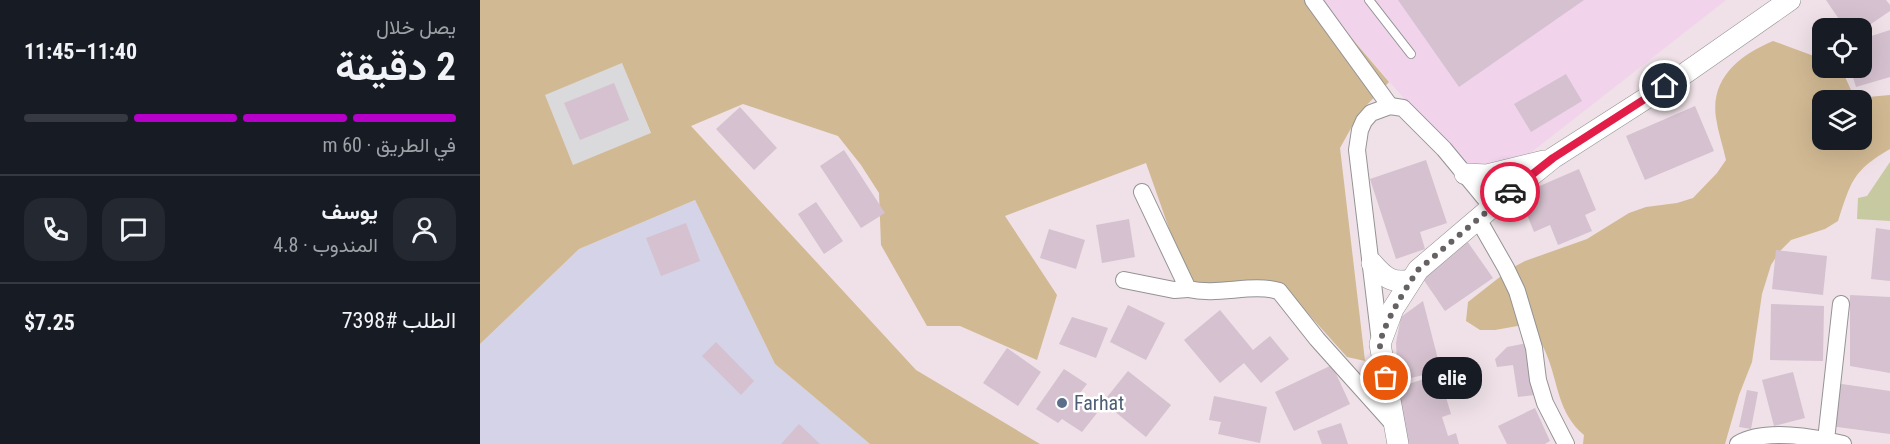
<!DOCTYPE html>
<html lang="ar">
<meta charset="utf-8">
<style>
body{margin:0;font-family:"Roboto Condensed",Vazirmatn,sans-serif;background:#242831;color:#f1f3f6;direction:rtl;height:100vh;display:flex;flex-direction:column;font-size:22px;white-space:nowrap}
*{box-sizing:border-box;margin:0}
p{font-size:20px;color:#9ea1a6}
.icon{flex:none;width:33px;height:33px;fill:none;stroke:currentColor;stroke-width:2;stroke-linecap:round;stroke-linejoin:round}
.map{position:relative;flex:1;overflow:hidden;direction:ltr}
.side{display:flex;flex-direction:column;background:#171b24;width:480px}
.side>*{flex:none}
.controls{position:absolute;left:1332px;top:18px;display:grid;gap:12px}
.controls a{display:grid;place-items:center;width:60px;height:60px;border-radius:12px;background:#171b24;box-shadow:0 6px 24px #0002;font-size:30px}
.pin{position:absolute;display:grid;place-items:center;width:51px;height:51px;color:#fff;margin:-26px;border:3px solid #fff;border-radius:50%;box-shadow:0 2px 6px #0007}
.courier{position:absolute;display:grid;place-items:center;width:60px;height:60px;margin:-30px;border:4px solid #e11d48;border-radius:50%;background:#fff;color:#222;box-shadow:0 2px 8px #0007}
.bubble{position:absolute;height:42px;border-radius:18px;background:#171b24;box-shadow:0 6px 24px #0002;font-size:20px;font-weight:700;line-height:42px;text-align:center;direction:rtl}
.overview em{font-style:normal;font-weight:700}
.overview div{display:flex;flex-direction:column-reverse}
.overview{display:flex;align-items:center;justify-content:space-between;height:102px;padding:0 24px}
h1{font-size:39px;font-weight:700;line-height:45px}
.bar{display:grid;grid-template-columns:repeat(4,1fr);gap:9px 6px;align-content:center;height:72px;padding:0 24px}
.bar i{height:8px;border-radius:4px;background:#363941}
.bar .current{background:#b600c9}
.bar p{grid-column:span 4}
.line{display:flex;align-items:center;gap:15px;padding:0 24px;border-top:2px solid #363941}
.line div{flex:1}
.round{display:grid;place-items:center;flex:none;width:63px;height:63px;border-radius:18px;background:#242831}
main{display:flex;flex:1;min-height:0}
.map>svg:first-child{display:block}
.residential{fill:#dad9db}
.industrial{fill:#d5d3e8}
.military{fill:#f2d3ec}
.forest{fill:#d1b993;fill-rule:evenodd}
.cemetery{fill:#c7c9a1}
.building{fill:#d5c1cf}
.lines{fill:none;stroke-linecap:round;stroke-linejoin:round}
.service-casing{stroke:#939393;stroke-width:10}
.minor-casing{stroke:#939393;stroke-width:18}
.tertiary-casing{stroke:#939393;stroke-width:22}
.service{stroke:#fff;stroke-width:8}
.minor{stroke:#fff;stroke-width:16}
.tertiary{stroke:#fff;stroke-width:21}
.done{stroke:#666163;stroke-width:6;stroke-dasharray:0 10.8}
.route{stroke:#e11d48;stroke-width:8}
.service-dot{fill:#5c6f8a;stroke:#fff;stroke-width:2}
.labels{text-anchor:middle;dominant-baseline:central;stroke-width:5;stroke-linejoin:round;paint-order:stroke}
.service-label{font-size:20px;fill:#4e5e75;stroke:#fff;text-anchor:start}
</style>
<main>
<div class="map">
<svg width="1410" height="444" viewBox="0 0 1410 444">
<rect width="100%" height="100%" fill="#efe1e7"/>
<path class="residential" d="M142 63 171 134 93 165 64 95Z"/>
<path class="industrial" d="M215 200 295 364 390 444H0V344L99 249Z"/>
<path class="military" d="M839 0H1246L1003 190Z"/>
<g class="forest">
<path d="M0 0H839L909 82 880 112 860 148 885 361 867 357 805 288H710L666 163 525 216 577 295 557 360 480 326H447L401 245 399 193 381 165 358 136 263 104 211 126 436 370 560 444H390L295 364 215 200 99 249 0 344ZM142 63 171 133 93 165 65 95Z"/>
<path d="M1293 41 1342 59V68H1361L1371 90 1388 97 1410 95V149C1372 171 1371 182 1358 221L1345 229 1311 240 1300 251 1291 265 1282 294 1272 362 1259 395 1245 444H1103L1104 435C1077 412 1079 384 1066 353 1062 343 1055 333 1049 324L1015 330H1000L986 321 988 302 1030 269 1045 261 1107 239 1149 213 1166 207 1197 203 1213 198 1237 173 1246 160C1243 146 1238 132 1236 118 1230 78 1260 55 1293 41ZM1342 100H1382V140H1342Z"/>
</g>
<path class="cemetery" d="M1410 162V221L1377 219 1378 198 1387 196Z"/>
<g class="building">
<path d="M918 0H1104L979 87Z"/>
<path d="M1346 0H1406L1410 5V11L1382 30V28H1365Z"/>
<path d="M1410 30V77L1376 87 1370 68H1382V39Z"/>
<path d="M1086 74 1102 101 1051 132 1034 104Z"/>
<path d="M134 83 149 120 100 140 84 103Z"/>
<path d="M1215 106 1234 151 1165 180 1146 136Z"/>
<path d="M260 107 297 148 274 170 236 129Z"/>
<path d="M364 150 405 213 381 228 340 166Z"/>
<path d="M946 160 967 223 940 232 945 249 916 259 890 179Z"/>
<path d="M1099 169 1116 210 1105 215 1112 231 1078 245 1070 225 1054 232 1039 195Z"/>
<path d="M336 202 363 241 344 254 318 214Z"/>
<path d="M649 219 655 257 622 263 616 225Z"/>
<path d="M206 223 220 261 181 276 166 238Z"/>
<path d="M1396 228 1410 230V281L1391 279Z"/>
<path d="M569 229 605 240 596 269 560 258Z"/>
<path d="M987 241 1013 278 965 311 939 273Z"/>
<path d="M1296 250 1347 256 1343 295 1292 289Z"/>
<path d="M1370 295 1410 297V373L1370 366Z"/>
<path d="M943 301 961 371 918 381 916 343 921 317Z"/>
<path d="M1291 304 1344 306 1343 361 1290 360Z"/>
<path d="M648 305 685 323 666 360 630 342Z"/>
<path d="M740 310 773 350 790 336 809 359 781 383 764 363 740 383 704 340Z"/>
<path d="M592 317 628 328 616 358 579 344Z"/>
<path d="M236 342 274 381 261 395 222 356Z"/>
<path d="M1047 343 1055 395 1038 397 1033 365 1017 367 1015 359 1027 347Z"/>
<path d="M527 348 561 372 538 406 503 383Z"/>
<path d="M852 365 870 404 814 431 795 392Z"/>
<path d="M584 369 607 384 596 398 617 413 602 432 582 419 578 423 556 409Z"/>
<path d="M648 371 691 405 666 437 623 402Z"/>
<path d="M1313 372 1325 418 1294 426 1282 380Z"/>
<path d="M959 374 971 414 962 417 968 436 976 433 979 444H927L910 390Z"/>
<path d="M1355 383 1410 391V434L1350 426Z"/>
<path d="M1267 390 1278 392 1271 429 1259 427Z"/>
<path d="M734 396 787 407 780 443 738 434 741 422 729 420Z"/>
<path d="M1055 408 1070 441 1065 444H1027L1018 426Z"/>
<path d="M861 423 868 444H842L837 431Z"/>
<path d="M319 424 340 444H301Z"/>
</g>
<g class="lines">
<defs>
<path id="service" d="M889 0 931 54"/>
<g id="minor">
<path d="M833 0 910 106"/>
<path d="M662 192 708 289C739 296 771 283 799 291L837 339 915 426"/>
<path d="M998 219 1026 268 1037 291 1054 348 1058 380 1065 403 1086 444"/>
<path d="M644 280 694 290 708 289"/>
<path d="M900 342 877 150 880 130 884 121 891 113 910 106 923 108 964 149 1012 207"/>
<path d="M1346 440 1361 304"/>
<path d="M1258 444C1284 428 1335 437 1363 444"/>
</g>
<g id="tertiary">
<path d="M985 174 1007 175 1064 161"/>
<path d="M892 263C904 277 912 284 931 280"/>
<path d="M918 444 900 344 913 309 938 270 1012 207 1073 158 1204 74 1310 0"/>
</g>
</defs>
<use href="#service" class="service-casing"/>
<use href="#minor" class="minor-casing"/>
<use href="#tertiary" class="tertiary-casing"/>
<use href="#service" class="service"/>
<use href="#minor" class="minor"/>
<use href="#tertiary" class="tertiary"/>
</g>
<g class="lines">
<path class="done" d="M906 378C904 367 900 356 900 345 901 328 927 286 938 270L1030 192"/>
<path class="route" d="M1030 192 1073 158 1185 86"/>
</g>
<circle class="service-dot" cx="582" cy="403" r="6"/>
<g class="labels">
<g class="service-label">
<text x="594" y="403">Farhat</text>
</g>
</g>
</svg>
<div class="controls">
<a><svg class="icon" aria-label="locate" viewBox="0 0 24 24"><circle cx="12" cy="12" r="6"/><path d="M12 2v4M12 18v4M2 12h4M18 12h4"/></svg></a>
<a><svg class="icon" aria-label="layers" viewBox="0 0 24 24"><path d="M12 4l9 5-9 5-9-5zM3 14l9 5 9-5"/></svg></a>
</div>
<div class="pin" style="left:906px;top:378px;background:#ea580c"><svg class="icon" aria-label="bag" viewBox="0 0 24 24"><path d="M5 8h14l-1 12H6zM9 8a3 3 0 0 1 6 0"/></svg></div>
<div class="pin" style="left:1185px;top:86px;background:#1f2937"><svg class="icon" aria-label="home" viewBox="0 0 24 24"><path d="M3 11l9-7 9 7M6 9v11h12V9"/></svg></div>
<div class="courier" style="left:1030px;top:192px"><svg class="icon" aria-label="car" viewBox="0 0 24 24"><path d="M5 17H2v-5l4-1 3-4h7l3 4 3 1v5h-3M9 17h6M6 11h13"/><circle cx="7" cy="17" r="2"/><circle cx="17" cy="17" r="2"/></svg></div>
<div class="bubble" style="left:942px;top:357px;width:60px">elie</div>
</div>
<section class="side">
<div class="overview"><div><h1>2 دقيقة</h1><p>يصل خلال</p></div><em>11:40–11:45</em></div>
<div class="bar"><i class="current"></i><i class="current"></i><i class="current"></i><i></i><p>في الطريق · 60 m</p></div>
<div class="line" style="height:108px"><a class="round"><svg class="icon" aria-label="person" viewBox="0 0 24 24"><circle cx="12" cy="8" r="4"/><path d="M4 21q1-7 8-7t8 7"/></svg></a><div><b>يوسف</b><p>المندوب · 4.8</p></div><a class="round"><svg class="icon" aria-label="chat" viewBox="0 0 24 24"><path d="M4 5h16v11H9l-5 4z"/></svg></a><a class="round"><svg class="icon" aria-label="phone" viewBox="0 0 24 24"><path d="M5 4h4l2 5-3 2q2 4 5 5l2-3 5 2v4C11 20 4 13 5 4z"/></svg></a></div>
<div class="line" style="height:78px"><div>الطلب #7398</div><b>$7.25</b></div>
</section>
</main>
